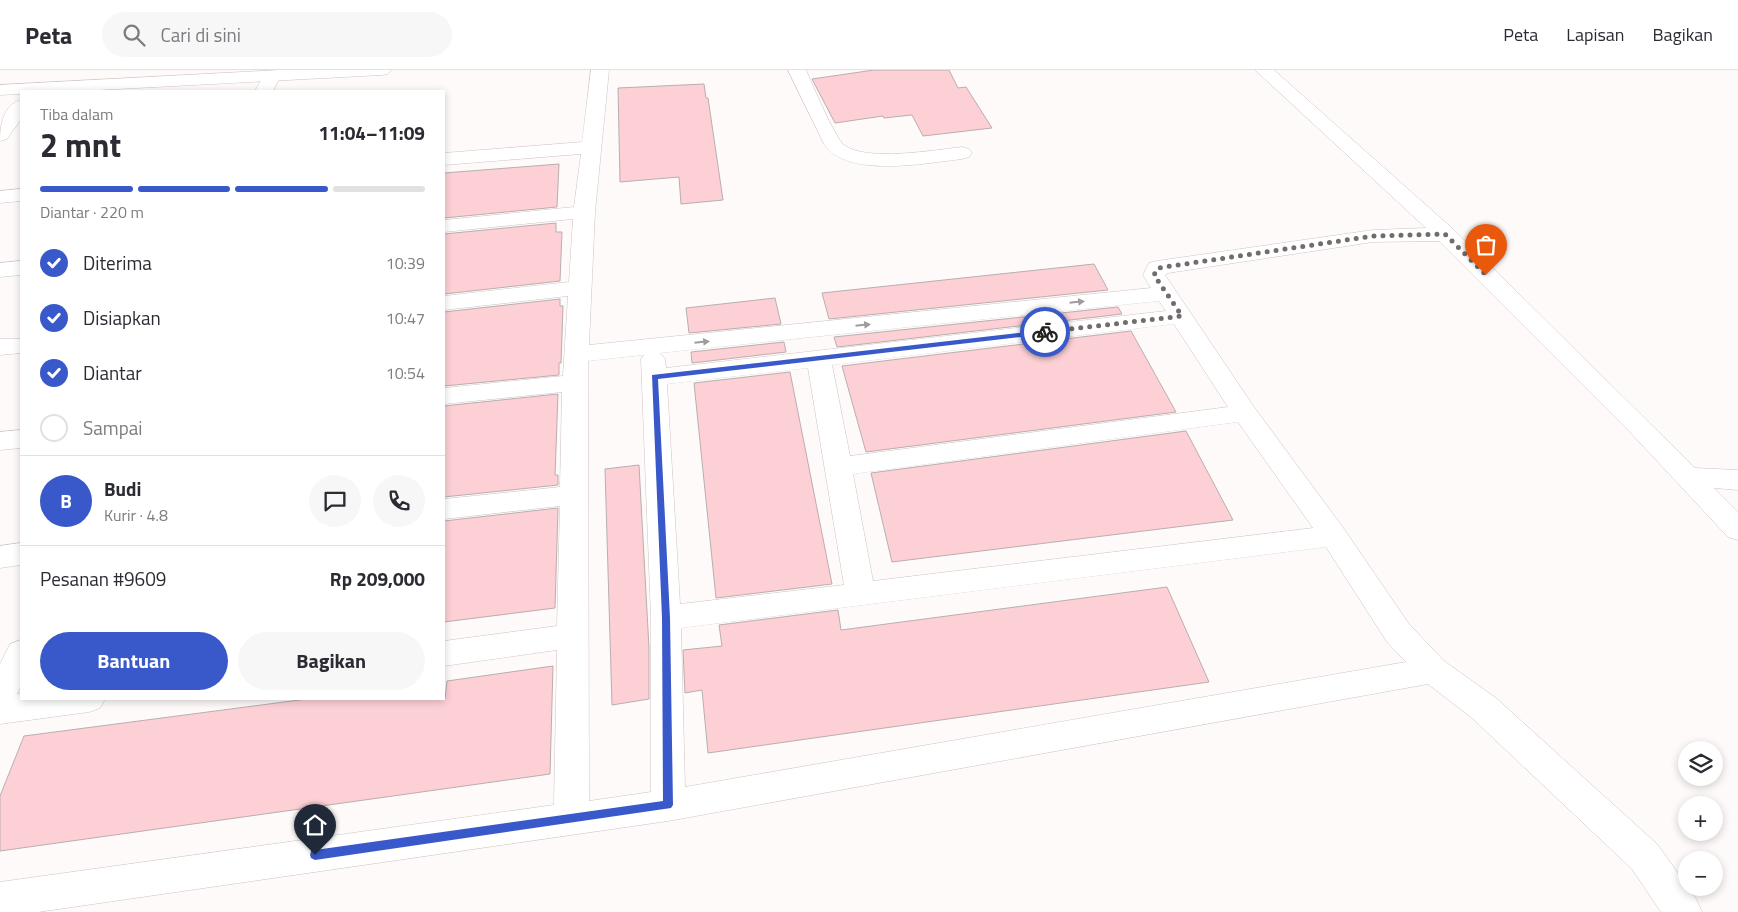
<!DOCTYPE html>
<html lang="id">
<meta charset="utf-8">
<style>
body{margin:0;font-family:"Titillium Web",sans-serif;background:#f7f7f7;color:#2b2b33;height:100vh;display:flex;flex-direction:column;font-size:19px;white-space:nowrap}
*{box-sizing:border-box;margin:0}
p{font-size:16px;color:#7c7c81}
.icon{flex:none;width:28px;height:28px;fill:none;stroke:currentColor;stroke-width:2;stroke-linecap:round;stroke-linejoin:round}
.map{position:relative;flex:1;overflow:hidden}
.drawer{position:absolute;left:20px;top:20px;width:425px;height:610px;display:flex;flex-direction:column;background:#fff;border-radius:0px;box-shadow:0 2px 8px #0003}
.drawer>*{flex:none}
.fabs{position:absolute;left:1678px;top:671px;display:grid;gap:10px}
.fabs a{display:grid;place-items:center;width:45px;height:45px;border-radius:50%;background:#fff;box-shadow:0 2px 8px #0003;font-size:25px}
.pin{position:absolute;display:grid;place-items:center;width:42px;height:42px;color:#fff;margin:-51px -21px;border-radius:50% 50% 50% 0;rotate:-45deg;box-shadow:0 0 5px #0007}
.pin .icon{rotate:45deg}
.courier{position:absolute;display:grid;place-items:center;width:50px;height:50px;margin:-25px;border:4px solid #3959ca;border-radius:50%;background:#fff;color:#222;box-shadow:0 1px 6px #0007}
.overview em{font-style:normal;font-weight:700}
.overview div{display:flex;flex-direction:column-reverse}
.overview{display:flex;align-items:center;justify-content:space-between;height:85px;padding:0 20px}
h1{font-size:32px;font-weight:700;line-height:38px}
.bar{display:grid;grid-template-columns:repeat(4,1fr);gap:8px 5px;align-content:center;height:60px;padding:0 20px}
.bar i{height:6px;border-radius:4px;background:#e1e1e2}
.bar .selected{background:#3959ca}
.bar p{grid-column:span 4}
.line{display:flex;align-items:center;gap:12px;padding:0 20px;border-top:1px solid #e1e1e2}
.line div{flex:1}
.round{display:grid;place-items:center;flex:none;width:52px;height:52px;border-radius:26px;background:#f7f7f7}
ol{padding:0 20px;list-style:none}
li{display:flex;align-items:center;gap:15px;height:55px}
li p{margin-inline-start:auto}
li .icon{padding:5px;border-radius:50%;background:#3959ca;color:#fff;stroke-width:4}
li:last-child{color:#7c7c81}
li i{width:28px;height:28px;border:2px solid #e1e1e2;border-radius:50%}
.cta{display:flex;gap:10px;margin-top:auto;padding:10px 20px}
.cta a{flex:1;height:58px;border-radius:30px;background:#3959ca;color:#fff;font-size:20px;font-weight:700;line-height:58px;text-align:center}
.cta a+a{background:#f7f7f7;color:#2b2b33}
header{display:flex;align-items:center;gap:30px;box-sizing:border-box;height:70px;padding:0 25px;background:#fff;border-bottom:1px solid #e1e1e2}
header strong{font-size:24px}
nav{display:flex;gap:28px;margin-inline-start:auto;font-size:18px}
.search{width:350px;height:45px;background:#f7f7f7;display:flex;align-items:center;gap:12px;box-sizing:border-box;padding:0 18px;border-radius:28px;color:#7c7c81;font-size:19px}
.map>svg:first-child{display:block}
.building{fill:#fdd0d5;stroke:#b9aeaf}
.lines{fill:none;stroke-linecap:round;stroke-linejoin:round}
.street-casing{stroke:#cec3c0;stroke-width:1}
.primary-casing{stroke:#cec3c0;stroke-width:1}
.street{fill:#fff;fill-rule:evenodd}
.primary{fill:#fff;fill-rule:evenodd}
.oneway{fill:#9d9b9b}
.route{fill:#3959ca}
.done{stroke:#716d6c;stroke-width:5;stroke-dasharray:0 9}
</style>
<header>
<strong>Peta</strong>
<div class="search"><svg class="icon" aria-label="search" viewBox="0 0 24 24"><circle cx="10" cy="10" r="6"/><path d="M15 15l6 6"/></svg>Cari di sini</div>
<nav><a>Peta</a><a>Lapisan</a><a>Bagikan</a></nav>
</header>
<div class="map">
<svg width="1738" height="842" viewBox="0 0 1738 842">
<rect width="100%" height="100%" fill="#fefaf9"/>
<g class="building">
<path d="M874 0H949L958 18 966 17 992 58 923 66 912 45 884 48 883 46 835 53 812 9Z"/>
<path d="M704 14 706 28H708L723 130 681 134 679 107 620 112 618 18Z"/>
<path d="M559 94 557 137 444 148V103Z"/>
<path d="M556 153V162H562L560 211 444 224V164Z"/>
<path d="M1094 194 1108 220 829 249 822 223Z"/>
<path d="M775 228 781 254 689 263 686 238Z"/>
<path d="M560 229V236H563L561 293H559V305L444 316V242Z"/>
<path d="M1118 237 1122 244 837 277 834 267Z"/>
<path d="M1131 261 1176 342 866 382 842 296Z"/>
<path d="M784 272 786 282 692 293 691 282Z"/>
<path d="M790 302 832 514 716 528 694 313Z"/>
<path d="M558 324 555 405H558V415L444 427V336Z"/>
<path d="M1186 361 1233 450 892 492 871 403Z"/>
<path d="M639 395 649 578V629L612 635 605 399Z"/>
<path d="M558 438 555 538 444 552V451Z"/>
<path d="M1167 517 1209 612 708 683 702 620 685 623 683 580 722 576 719 555 838 540 841 560Z"/>
<path d="M553 596 550 704 0 781V726L24 666 307 629H445L447 611Z"/>
</g>
<g class="lines">
<defs>
<g id="street">
<path d="M591 0H609L595 142 589 275 1151 218 1143 205 1149 193 1157 191 1373 160 1426 158 1255 0H1274L1453 159 1695 398 1738 400V420L1714 418 1738 442V470L1728 467 1630 362 1439 171 1373 172 1168 203 1165 205 1254 337 1344 459 1409 554 1444 591 1496 628 1658 775 1696 829 1702 842H1661L1632 799 1472 648 1428 614 668 751 38 842H0V812L554 735 557 580 444 596V571L557 556 560 436 444 449V429L560 417 562 322 444 334V318L563 306 568 226 444 240V226L569 212 573 149 444 162V150L574 137 581 84 444 95V83L582 72ZM1159 231 1166 241 666 298 665 289 660 283ZM1174 254 1228 337 850 386 832 295ZM644 285 641 289 651 548V722L589 731 588 291ZM808 298 844 515 680 534 667 314ZM1238 352 1313 458 873 511 853 404ZM1326 477 1387 572 1406 592 685 717 681 558Z"/>
<path d="M788 0H806C812 14 835 68 844 75 866 92 935 80 962 77L969 79 972 83 969 87 962 89C926 93 847 109 824 74Z"/>
<path d="M271 2 277 3 280 7 273 21H255L265 3Z"/>
<path d="M21 30V49L7 69 0 71C0 55 3 35 21 30Z"/>
<path d="M21 119V131L0 133V121Z"/>
<path d="M21 191V205L0 207V193Z"/>
<path d="M0 269H21V283L0 285Z"/>
<path d="M21 360V378L0 380V362Z"/>
<path d="M21 473V495L0 498V476Z"/>
<path d="M21 570V616L17 624H21V629H105L100 638 89 642 0 654V594L10 574Z"/>
</g>
<path id="primary" d="M280 0H391L388 4 382 5 80 21H21V24L0 25V15Z"/>
</defs>
<use href="#street" class="street-casing"/>
<use href="#primary" class="primary-casing"/>
<use href="#street" class="street"/>
<use href="#primary" class="primary"/>
</g>
<defs><path id="oneway-solid" d="M-6-.8H1V-3.2L6.5 0L1 3.2V.8H-6Z" transform="scale(1.25)"/></defs>
<g class="oneway">
<use href="#oneway-solid" transform="translate(1077 232) rotate(-6)"/>
<use href="#oneway-solid" transform="translate(863 255) rotate(-6)"/>
<use href="#oneway-solid" transform="translate(702 272) rotate(-6)"/>
</g>
<path class="route" d="M1045 260 1047 261V264L658 309 670 548 673 735 671 738 315 790 311 788 310 785 311 781 315 780 663 731 662 548 652 305Z"/>
<g class="lines">
<path class="done" d="M1045 262 1182 246 1154 205 1158 198 1373 166 1445 164 1486 205"/>
</g>
</svg>
<div class="fabs">
<a><svg class="icon" aria-label="layers" viewBox="0 0 24 24"><path d="M12 4l9 5-9 5-9-5zM3 14l9 5 9-5"/></svg></a>
<a>+</a>
<a>−</a>
</div>
<div class="pin" style="left:1486px;top:205px;background:#ea580c"><svg class="icon" aria-label="bag" viewBox="0 0 24 24"><path d="M5 8h14l-1 12H6zM9 8a3 3 0 0 1 6 0"/></svg></div>
<div class="pin" style="left:315px;top:785px;background:#1f2937"><svg class="icon" aria-label="home" viewBox="0 0 24 24"><path d="M3 11l9-7 9 7M6 9v11h12V9"/></svg></div>
<div class="courier" style="left:1045px;top:262px"><svg class="icon" aria-label="bike" viewBox="0 0 24 24"><circle cx="6" cy="16" r="4"/><circle cx="18" cy="16" r="4"/><path d="M6 16l4-8h5l3 8M10 8l3 8H6M13 5h3"/></svg></div>
<section class="drawer">
<div class="overview"><div><h1>2 mnt</h1><p>Tiba dalam</p></div><em>11:04–11:09</em></div>
<div class="bar"><i class="selected"></i><i class="selected"></i><i class="selected"></i><i></i><p>Diantar · 220 m</p></div>
<ol>
<li><svg class="icon" aria-label="check" viewBox="0 0 24 24"><path d="M5 12l5 5 9-10"/></svg>Diterima<p>10:39</p></li>
<li><svg class="icon" aria-label="check" viewBox="0 0 24 24"><path d="M5 12l5 5 9-10"/></svg>Disiapkan<p>10:47</p></li>
<li><svg class="icon" aria-label="check" viewBox="0 0 24 24"><path d="M5 12l5 5 9-10"/></svg>Diantar<p>10:54</p></li>
<li><i></i>Sampai</li>
</ol>
<div class="line" style="height:90px"><b class="round" style="background:#3959ca;color:#fff">B</b><div><b>Budi</b><p>Kurir · 4.8</p></div><a class="round"><svg class="icon" aria-label="chat" viewBox="0 0 24 24"><path d="M4 5h16v11H9l-5 4z"/></svg></a><a class="round"><svg class="icon" aria-label="phone" viewBox="0 0 24 24"><path d="M5 4h4l2 5-3 2q2 4 5 5l2-3 5 2v4C11 20 4 13 5 4z"/></svg></a></div>
<div class="line" style="height:65px"><div>Pesanan #9609</div><b>Rp 209,000</b></div>
<div class="cta"><a>Bantuan</a><a>Bagikan</a></div>
</section>
</div>
